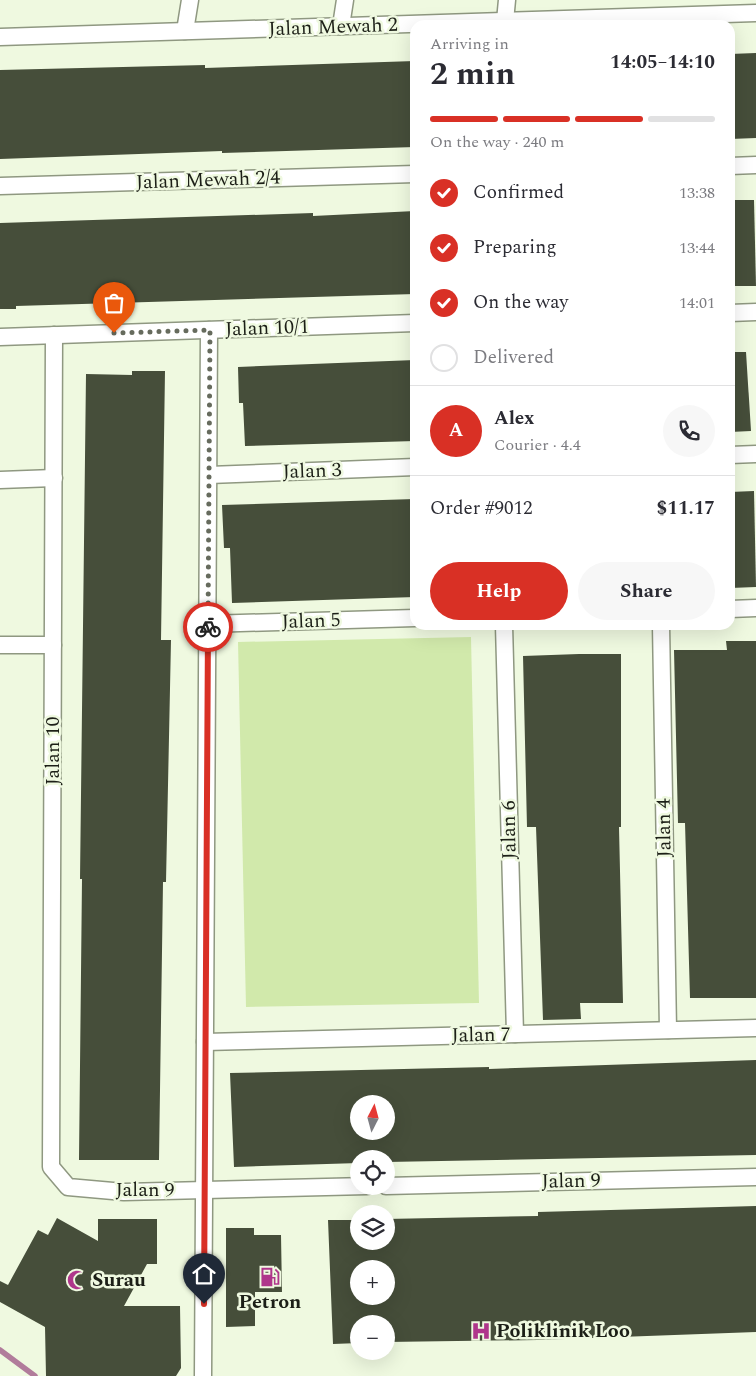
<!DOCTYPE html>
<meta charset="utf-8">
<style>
body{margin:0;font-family:Spectral,serif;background:#f7f7f7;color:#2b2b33;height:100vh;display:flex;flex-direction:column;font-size:19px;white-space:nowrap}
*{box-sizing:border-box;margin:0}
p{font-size:16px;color:#7c7c81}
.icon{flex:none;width:28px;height:28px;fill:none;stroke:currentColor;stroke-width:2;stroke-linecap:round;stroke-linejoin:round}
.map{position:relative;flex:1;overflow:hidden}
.details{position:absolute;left:410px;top:20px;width:325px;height:610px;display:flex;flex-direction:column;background:#fff;border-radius:15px;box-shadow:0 5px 20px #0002}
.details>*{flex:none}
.needle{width:32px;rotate:6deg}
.buttons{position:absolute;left:350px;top:1095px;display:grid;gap:10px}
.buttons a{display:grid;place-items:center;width:45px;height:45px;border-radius:50%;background:#fff;box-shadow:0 5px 20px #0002;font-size:25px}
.pin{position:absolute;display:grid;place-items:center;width:42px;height:42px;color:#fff;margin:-51px -21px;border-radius:50% 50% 50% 0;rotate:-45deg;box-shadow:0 0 5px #0007}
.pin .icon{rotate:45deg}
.courier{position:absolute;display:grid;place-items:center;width:50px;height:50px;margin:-25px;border:4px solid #d93025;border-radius:50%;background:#fff;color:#222;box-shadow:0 1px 6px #0007}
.summary em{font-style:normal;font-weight:700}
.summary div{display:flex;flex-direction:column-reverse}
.summary{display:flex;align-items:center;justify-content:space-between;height:85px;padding:0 20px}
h1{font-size:32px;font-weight:700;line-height:38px}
.bar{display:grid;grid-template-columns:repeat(4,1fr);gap:8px 5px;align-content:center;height:60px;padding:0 20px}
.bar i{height:6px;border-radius:4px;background:#e1e1e2}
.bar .on{background:#d93025}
.bar p{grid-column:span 4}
.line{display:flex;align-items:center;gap:12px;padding:0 20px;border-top:1px solid #e1e1e2}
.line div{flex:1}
.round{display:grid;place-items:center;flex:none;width:52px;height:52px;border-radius:26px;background:#f7f7f7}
ol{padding:0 20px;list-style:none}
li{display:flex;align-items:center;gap:15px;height:55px}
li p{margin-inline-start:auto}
li .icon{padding:5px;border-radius:50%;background:#d93025;color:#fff;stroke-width:4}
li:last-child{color:#7c7c81}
li i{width:28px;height:28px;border:2px solid #e1e1e2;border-radius:50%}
.action{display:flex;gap:10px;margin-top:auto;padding:10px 20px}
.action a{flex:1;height:58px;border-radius:30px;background:#d93025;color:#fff;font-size:20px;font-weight:700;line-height:58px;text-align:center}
.action a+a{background:#f7f7f7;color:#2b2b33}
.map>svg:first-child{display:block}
.green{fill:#d1e9ab}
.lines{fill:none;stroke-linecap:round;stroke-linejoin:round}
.stream{stroke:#b17c9b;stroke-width:5.5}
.building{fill:#464e3a;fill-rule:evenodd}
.minor-casing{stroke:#8f9881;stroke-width:19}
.minor{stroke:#fff;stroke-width:16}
.done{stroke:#666b5d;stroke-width:5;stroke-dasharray:0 9}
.route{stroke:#d93025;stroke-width:6}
.labels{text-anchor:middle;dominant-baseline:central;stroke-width:5;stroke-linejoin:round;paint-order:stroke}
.street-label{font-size:20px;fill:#1c1f17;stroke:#eff9e0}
.poi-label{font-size:20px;font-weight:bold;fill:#1c1f17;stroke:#eff9e0;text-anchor:start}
</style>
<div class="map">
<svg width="756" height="1376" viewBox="0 0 756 1376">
<rect width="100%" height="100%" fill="#eff9e0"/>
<path class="green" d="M471 637 479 1003 246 1007 238 642Z"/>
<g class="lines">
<path class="stream" d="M0 1350 35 1376"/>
</g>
<g class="building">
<path d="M756 53V138L730 139V54Z"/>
<path d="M415 61V147L222 153V151L0 159V70L205 65V68Z"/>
<path d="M730 200H754L756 286H730Z"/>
<path d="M415 211V294L82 304 16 306V309H0V223L313 213V216Z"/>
<path d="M730 352H746L751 431 730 432Z"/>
<path d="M415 360V441L245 446 243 403H239L238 367Z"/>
<path d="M132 371H165L161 640H171L166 882H163L159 1160H79L82 879H80L86 374 132 375Z"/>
<path d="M754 491 756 587 730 588V492Z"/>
<path d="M415 499V597L232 603 230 548H224L222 505Z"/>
<path d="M726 641H756V998H690L685 823H678L674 650H727Z"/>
<path d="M579 654H621V827H619L623 1003H580L581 1019 543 1020 536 827H527L523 656Z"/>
<path d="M756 1060V1155L386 1162V1159H359V1163L234 1167 230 1073 489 1067V1069ZM359 1104H386V1131H359Z"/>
<path d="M756 1206V1332L538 1340 386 1342V1324H359V1343L333 1344 328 1220H359V1241H386V1219L538 1216V1212ZM359 1269H386V1296H359Z"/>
<path d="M57 1218 98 1241V1219H157V1264H147L124 1306H180L181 1368 176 1376H46L45 1327 0 1302V1281L8 1285 38 1230 48 1235Z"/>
<path d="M226 1228H254V1235H281L282 1292H255V1326L226 1327Z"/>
</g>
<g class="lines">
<defs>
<g id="minor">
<path d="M505 21 507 0"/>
<path d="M341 26 345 0"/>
<path d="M185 31 190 0"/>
<path d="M0 37 756 13"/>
<path d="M730 166 756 165"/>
<path d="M0 186 415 174"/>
<path d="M730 313 756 312"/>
<path d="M54 335 51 1167 68 1187 124 1192 367 1186"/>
<path d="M0 337 415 323"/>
<path d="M730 455 756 454"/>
<path d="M209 475 415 467"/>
<path d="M0 480 54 478"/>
<path d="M730 609 756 608"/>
<path d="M208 624 415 618"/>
<path d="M504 625 515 1034"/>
<path d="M661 625 668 1030"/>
<path d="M0 645H53"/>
<path d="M205 1042 756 1028"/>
<path d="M386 1186 756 1177"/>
<path d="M203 1376 209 330"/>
</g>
</defs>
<use href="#minor" class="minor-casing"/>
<use href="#minor" class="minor"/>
</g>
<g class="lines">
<path class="done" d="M114 333 210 330 208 627"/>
<path class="route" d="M204 1304 208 627"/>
</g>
<defs>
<symbol id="fuel-bare" viewBox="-9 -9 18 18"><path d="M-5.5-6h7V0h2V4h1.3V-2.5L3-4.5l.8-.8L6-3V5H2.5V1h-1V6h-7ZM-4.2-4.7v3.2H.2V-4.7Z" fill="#af368b" stroke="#eff9e0" stroke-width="2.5" paint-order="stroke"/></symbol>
<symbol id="mosque-bare" viewBox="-9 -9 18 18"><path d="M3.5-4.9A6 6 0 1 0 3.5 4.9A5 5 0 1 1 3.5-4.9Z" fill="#af368b" stroke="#eff9e0" stroke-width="2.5" paint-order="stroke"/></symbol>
<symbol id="hospital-bare" viewBox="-9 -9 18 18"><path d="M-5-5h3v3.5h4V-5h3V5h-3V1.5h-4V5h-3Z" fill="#af368b" stroke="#eff9e0" stroke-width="2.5" paint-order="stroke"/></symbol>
</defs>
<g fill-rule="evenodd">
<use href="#fuel-bare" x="256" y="1263" width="28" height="28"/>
<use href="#mosque-bare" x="63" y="1266" width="28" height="28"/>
<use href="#hospital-bare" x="467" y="1317" width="28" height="28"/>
</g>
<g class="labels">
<g class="street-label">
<text transform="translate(333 27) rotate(-2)">Jalan Mewah 2</text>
<text transform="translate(208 180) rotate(-2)">Jalan Mewah 2/4</text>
<text transform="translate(267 328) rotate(-2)">Jalan 10/1</text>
<text transform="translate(312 471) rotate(-2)">Jalan 3</text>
<text transform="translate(311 621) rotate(-2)">Jalan 5</text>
<text transform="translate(53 751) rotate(-90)">Jalan 10</text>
<text transform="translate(664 828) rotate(-91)">Jalan 4</text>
<text transform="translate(509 830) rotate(-91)">Jalan 6</text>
<text transform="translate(481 1035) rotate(-1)">Jalan 7</text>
<text transform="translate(571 1181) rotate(-1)">Jalan 9</text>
<text x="145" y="1190">Jalan 9</text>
</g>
<g class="poi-label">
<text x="92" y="1280">Surau</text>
<text x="270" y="1302" text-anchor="middle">Petron</text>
<text x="496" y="1331">Poliklinik Loo</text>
</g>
</g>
</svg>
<div class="buttons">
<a><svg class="needle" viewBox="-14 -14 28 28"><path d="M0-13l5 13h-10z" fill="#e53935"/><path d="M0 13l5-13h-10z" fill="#7c7c81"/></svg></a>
<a><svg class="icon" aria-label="locate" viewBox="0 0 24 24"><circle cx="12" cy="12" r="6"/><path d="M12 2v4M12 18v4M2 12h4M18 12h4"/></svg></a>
<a><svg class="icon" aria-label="layers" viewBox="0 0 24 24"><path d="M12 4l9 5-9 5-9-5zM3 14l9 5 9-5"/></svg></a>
<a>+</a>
<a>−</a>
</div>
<div class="pin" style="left:114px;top:333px;background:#ea580c"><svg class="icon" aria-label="bag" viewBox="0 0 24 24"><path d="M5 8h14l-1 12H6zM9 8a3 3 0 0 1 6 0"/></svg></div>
<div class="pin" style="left:204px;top:1304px;background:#1f2937"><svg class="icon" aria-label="home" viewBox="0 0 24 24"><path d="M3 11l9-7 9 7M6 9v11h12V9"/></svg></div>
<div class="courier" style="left:208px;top:627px"><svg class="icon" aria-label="bike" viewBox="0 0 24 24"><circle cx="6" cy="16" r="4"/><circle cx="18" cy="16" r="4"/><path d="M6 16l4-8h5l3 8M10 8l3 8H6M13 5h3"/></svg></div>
<section class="details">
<div class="summary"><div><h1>2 min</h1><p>Arriving in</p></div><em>14:05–14:10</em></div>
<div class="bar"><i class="on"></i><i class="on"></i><i class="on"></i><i></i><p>On the way · 240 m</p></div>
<ol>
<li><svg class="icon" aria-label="check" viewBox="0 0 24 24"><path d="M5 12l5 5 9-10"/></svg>Confirmed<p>13:38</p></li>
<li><svg class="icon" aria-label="check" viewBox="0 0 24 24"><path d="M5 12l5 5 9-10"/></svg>Preparing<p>13:44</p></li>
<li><svg class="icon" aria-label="check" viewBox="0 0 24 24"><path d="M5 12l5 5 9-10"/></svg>On the way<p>14:01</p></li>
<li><i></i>Delivered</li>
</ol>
<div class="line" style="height:90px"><b class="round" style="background:#d93025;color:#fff">A</b><div><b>Alex</b><p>Courier · 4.4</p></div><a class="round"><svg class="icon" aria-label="phone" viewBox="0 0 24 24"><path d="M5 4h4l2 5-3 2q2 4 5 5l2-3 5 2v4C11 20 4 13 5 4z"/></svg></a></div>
<div class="line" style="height:65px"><div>Order #9012</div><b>$11.17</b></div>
<div class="action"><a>Help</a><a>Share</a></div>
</section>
</div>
